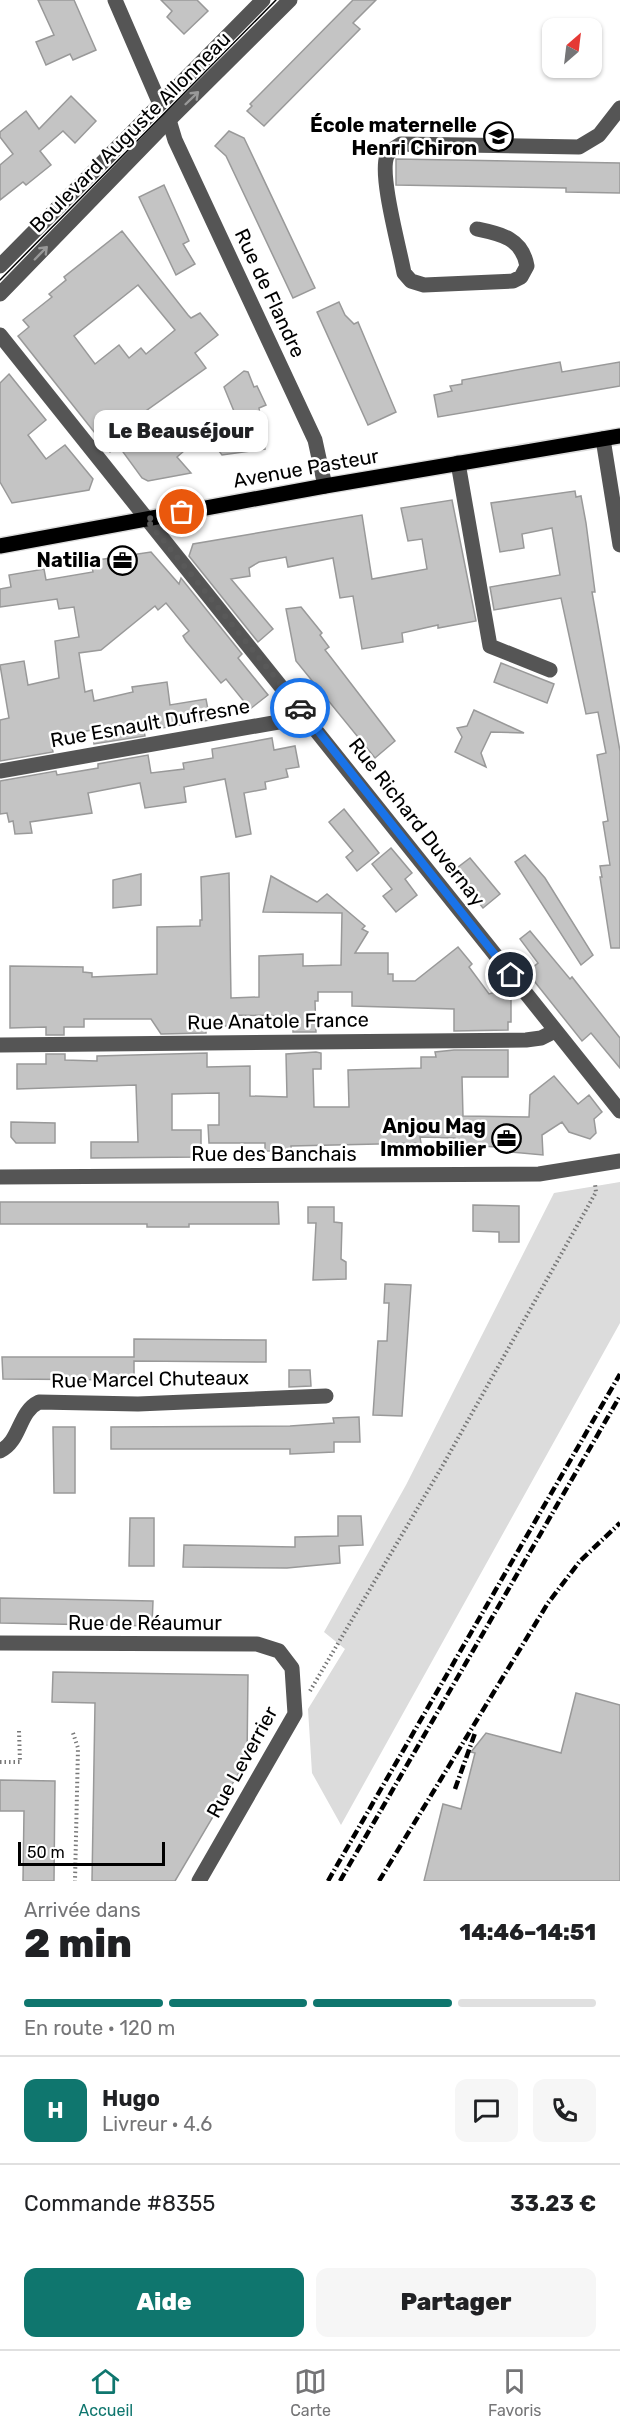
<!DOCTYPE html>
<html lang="fr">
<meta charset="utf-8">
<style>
body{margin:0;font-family:Rubik,sans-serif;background:#f6f6f6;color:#202124;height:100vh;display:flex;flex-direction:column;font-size:22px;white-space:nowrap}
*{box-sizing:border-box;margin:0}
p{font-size:20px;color:#757577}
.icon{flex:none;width:33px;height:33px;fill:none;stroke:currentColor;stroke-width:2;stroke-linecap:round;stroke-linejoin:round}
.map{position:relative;height:1881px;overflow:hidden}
.side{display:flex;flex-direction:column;background:#fff;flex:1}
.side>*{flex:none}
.needle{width:39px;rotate:28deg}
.controls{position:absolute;left:542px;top:18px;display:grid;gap:12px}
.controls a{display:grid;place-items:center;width:60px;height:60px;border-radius:12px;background:#fff;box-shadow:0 2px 4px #0004;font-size:30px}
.scale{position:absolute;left:18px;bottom:15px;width:147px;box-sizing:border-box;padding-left:6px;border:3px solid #000;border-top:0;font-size:16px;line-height:21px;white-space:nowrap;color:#000;-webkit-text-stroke:4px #fff;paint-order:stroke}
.pin{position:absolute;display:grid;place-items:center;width:51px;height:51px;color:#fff;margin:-26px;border:3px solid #fff;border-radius:50%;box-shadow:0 2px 6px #0007}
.courier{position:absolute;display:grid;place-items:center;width:60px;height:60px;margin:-30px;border:4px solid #1a73e8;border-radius:50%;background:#fff;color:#222;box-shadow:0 2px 8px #0007}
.bubble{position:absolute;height:42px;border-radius:12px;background:#fff;box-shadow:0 2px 4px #0004;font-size:20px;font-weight:800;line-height:42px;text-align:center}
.overview em{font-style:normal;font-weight:800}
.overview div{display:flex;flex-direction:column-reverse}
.overview{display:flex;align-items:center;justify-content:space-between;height:102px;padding:0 24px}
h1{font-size:39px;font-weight:800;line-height:45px}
.bar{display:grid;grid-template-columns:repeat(4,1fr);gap:9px 6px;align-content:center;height:72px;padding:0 24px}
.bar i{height:8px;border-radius:4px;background:#e0e0e0}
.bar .current{background:#0f766e}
.bar p{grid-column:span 4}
.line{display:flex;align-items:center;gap:15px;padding:0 24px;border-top:2px solid #e0e0e0}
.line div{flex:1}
.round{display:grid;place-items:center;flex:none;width:63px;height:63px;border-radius:12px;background:#f6f6f6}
.primary-button{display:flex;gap:12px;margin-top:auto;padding:12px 24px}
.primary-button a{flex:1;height:69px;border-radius:12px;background:#0f766e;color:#fff;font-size:24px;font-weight:800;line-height:69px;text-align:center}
.primary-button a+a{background:#f6f6f6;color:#202124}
.menu{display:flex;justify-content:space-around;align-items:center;height:84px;border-top:2px solid #e0e0e0;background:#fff;font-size:16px;color:#757577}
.menu a{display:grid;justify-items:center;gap:3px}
.menu .current{color:#0f766e}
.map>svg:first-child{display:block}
.green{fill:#dcdcdc}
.building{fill:#c4c4c4;stroke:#999;stroke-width:1.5;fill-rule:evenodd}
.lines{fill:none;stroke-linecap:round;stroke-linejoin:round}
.major-casing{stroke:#dbdbdb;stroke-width:18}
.path{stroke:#777;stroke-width:4;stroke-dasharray:1.5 3;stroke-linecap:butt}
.minor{stroke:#555;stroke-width:15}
.major{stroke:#000;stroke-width:15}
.tram{stroke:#000;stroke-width:1.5}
.rail{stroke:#000;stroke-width:4.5;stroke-dasharray:9 3 1.5 3;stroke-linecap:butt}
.oneway{stroke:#999}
.done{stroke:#595959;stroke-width:6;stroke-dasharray:0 10.8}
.route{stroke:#1a73e8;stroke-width:8}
.labels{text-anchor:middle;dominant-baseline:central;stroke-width:5;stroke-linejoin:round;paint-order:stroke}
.poi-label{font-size:20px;font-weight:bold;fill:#000;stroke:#fff;text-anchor:end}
.street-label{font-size:20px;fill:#000;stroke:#fff}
</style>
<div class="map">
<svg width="620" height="1881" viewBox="0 0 620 1881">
<rect width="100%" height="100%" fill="#fff"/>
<path class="green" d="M620 1182V1323L341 1825 312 1773 308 1709 345 1649 324 1632 406 1485 554 1193Z"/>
<g class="building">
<path d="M38 0H74L96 50 73 60 70 54 46 65 36 42 54 35Z"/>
<path d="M161 0H197L208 11 184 34 167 17 172 11Z"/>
<path d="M353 0H376L353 23 360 29 264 126 247 111 252 106 250 104Z"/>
<path d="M71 96 96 121 75 143 63 131 40 151 51 165 26 185 23 182 0 200V165L13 154 0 137V132L26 111 39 129Z"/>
<path d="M229 131 244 138 315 288 293 298 226 156 215 146Z"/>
<path d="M396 159 620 163V193L566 192V188L396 185Z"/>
<path d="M164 185 189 241 183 244 195 264 176 275 139 197Z"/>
<path d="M122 231 188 315 191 318 200 313 218 335 195 353 206 368 136 418 154 443 190 414 200 427 238 421 224 387 244 371 248 372 254 387 257 386 266 405 259 408 265 449 222 455 205 433 177 457 191 473 148 481 142 478 118 445 110 452 18 336 29 327 23 320 52 297 49 294 66 280 64 277ZM138 285 175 330 146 354 141 348 129 358 119 345 95 364 74 336Z"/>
<path d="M339 302 345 315 354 324 358 322 396 412 368 425 317 312Z"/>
<path d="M560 362 562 372 620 362V386L438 417 434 395 452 391 450 386 462 384V380Z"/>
<path d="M9 374 46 420 28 435 46 459 65 445 93 479 89 490 12 503 0 482V383Z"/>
<path d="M575 491 576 497 581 496 586 523 595 592H592L620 751V948H611L600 877H602L600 866 610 865 603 822 608 821 597 755 606 753 598 712 586 714 561 598 494 610 490 587 560 575 552 528 522 534 524 548 500 552 491 503Z"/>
<path d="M452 500 476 621 438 628V625L402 633 403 642 362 649 353 596 340 598 333 558 288 567 286 557 259 562 249 568 250 576 231 579 273 629 258 642 189 556 193 544 362 515 372 579 427 569 422 539 408 541 401 508Z"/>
<path d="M151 552 179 584 181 578 242 654 238 658 268 695 250 709 226 679 221 683 186 641 183 636 189 631 166 603 158 610 155 606 101 650 79 653 85 692 92 690 94 701 133 692 132 687 167 682 170 705 206 699 210 720 144 731 145 736 94 744 92 730 50 738 53 752 0 761V720L9 718 0 665 24 661 28 685 59 678 55 641 79 637 74 607 59 609 57 599 0 607V589L11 587 9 575 44 569 46 580 93 572 91 561Z"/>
<path d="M301 607 322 633 320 635 329 647 325 650 329 655 395 741 375 758 296 661 286 609Z"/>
<path d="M501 663 554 684 547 703 494 682Z"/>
<path d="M474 710 524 733 491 732 481 753 486 767 455 752 462 737 457 728 467 726Z"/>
<path d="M272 738 274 750 295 746 299 767 286 769 288 777 265 782 266 789 244 793 251 834 236 837 225 779 184 787 186 802 145 808 140 783 88 793 92 813 30 822 32 833 15 834 13 821 9 822 7 813 0 814V781L56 771 57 775 98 768V764L148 755 151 773 184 769 183 763 213 758 212 749Z"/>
<path d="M344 809 379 853 357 871 346 857 353 851 329 822Z"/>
<path d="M391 848 412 873 405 879 417 895 396 912 383 896 392 889 372 864Z"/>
<path d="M525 855 545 878 593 955 581 965 515 862Z"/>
<path d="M470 858 500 894 483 908 453 871Z"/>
<path d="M229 873 231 998 259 997V956L303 954V966L341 965 342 913 263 912 271 876 317 902 327 894 365 926 362 929 368 932 355 953H388V974H393V981H415L458 947 472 964 469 967 489 994 509 988 511 990V1022H508V1030L454 1031V1009L352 1006V992H318V1001H315L316 1032H293V1016L231 1015V1026H206V1033L161 1034 151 1019H84V1027H64V1035H46V1027L10 1028V966L83 967V972L92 973V977L157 974V927L200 926V920H202L201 877Z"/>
<path d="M141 874V905L113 908V880Z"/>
<path d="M530 931 570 979 572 977 620 1038V1068L591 1033 582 1041 527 972 538 963 520 939Z"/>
<path d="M454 1050H508V1077H462L463 1116 529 1117 530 1095 554 1076 578 1104 589 1095 602 1112 594 1119 596 1133 590 1139 569 1132 562 1122 542 1135 543 1155 499 1151V1147L456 1145 455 1138 420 1137 421 1143 291 1146V1151H265V1143H209L208 1125H219V1093L172 1094V1130H201V1157L91 1158V1142H138L136 1085 17 1089V1064H46V1054H65V1060L97 1061V1056L207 1053V1067L250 1066V1096L287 1097 286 1054 316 1052 321 1053V1069H313L314 1107H349L348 1070 421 1068V1057H436L435 1052Z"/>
<path d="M11 1122 55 1123V1143H16L11 1137Z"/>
<path d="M0 1202H278L279 1224H189V1227H147V1224H0Z"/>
<path d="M473 1205 519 1206V1242H499V1232L473 1231Z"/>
<path d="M308 1207H334V1222L342 1223 341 1259 346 1262V1279L313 1280 316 1223H308Z"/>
<path d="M385 1284 411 1285 402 1416 373 1415 378 1341H387L389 1303H384Z"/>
<path d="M134 1339 266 1340V1362L134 1361V1380L3 1379 2 1357H134Z"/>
<path d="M289 1370H310L311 1386 289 1387Z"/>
<path d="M359 1417 360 1442H334V1452L290 1454V1449H111V1427L290 1426 334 1423 333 1418Z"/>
<path d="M53 1427H75V1493H54Z"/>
<path d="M338 1516H361L363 1545 339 1546 340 1563 287 1568 183 1567 184 1545 295 1547V1537L338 1536Z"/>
<path d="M130 1518H154V1566H129Z"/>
<path d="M0 1598 153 1601 152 1626 0 1623Z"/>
<path d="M53 1672 248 1675 247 1759 175 1881H92L95 1703 52 1702Z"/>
<path d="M576 1693 620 1705V1881H424L443 1804 461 1809 475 1753 471 1752 486 1733 561 1753Z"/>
<path d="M0 1780 55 1781 54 1881H23L24 1811H0Z"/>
</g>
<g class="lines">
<defs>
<path id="major" d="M0 546 325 486 620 436"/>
</defs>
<use href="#major" class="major-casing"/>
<g class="path">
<path d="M310 1691 443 1465 596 1192 595 1184"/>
<path d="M73 1733 78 1748 75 1881"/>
<path d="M0 1762H20L19 1731"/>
</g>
<g class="minor">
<path d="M115 0 160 104"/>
<path d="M169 120 175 140 315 440 325 486"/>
<path d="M477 229C501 234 522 238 527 266L521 277 513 281 424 285 411 281 404 273C400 250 379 175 387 156 390 150 396 147 401 144L579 147 599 135 620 108"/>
<path d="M0 266 263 0"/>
<path d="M0 294 169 120 290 0"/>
<path d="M0 335 620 1111"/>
<path d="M603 439 620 545"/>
<path d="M458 463 490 646 550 670"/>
<path d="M0 771 307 717"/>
<path d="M0 1045 526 1040 541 1038 555 1031"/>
<path d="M0 1177 539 1174 620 1161"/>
<path d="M0 1451C21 1441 18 1412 39 1402L138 1404 326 1396"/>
<path d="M0 1643 257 1644 279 1651 292 1668 295 1714 199 1881"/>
</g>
<use href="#major" class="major"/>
<path class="tram" d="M0 280 276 0"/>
<g class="rail">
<path d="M455 1789 475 1733"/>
<path d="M328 1881 620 1374"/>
<path d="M340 1881 620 1396"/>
<path d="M379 1881 548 1603 580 1561 620 1523"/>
</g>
</g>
<defs><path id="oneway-shaft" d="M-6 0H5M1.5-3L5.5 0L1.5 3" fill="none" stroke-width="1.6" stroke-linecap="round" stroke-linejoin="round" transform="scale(1.5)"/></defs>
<g class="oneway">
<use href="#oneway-shaft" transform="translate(192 98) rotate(-44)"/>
<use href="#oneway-shaft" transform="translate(41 253) rotate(-46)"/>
</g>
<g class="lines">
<path class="done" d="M182 512 146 519 300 708"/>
<path class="route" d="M300 708 511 975"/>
</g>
<defs>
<symbol id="school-ring" viewBox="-11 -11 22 22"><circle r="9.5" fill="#fff" stroke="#000" stroke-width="1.5"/><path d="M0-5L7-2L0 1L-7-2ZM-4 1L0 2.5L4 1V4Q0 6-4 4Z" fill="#000"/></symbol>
<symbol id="office-ring" viewBox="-11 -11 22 22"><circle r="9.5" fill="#fff" stroke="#000" stroke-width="1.5"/><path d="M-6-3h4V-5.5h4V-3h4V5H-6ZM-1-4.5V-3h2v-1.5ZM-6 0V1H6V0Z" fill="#000"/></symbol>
</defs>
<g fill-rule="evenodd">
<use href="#school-ring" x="482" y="120" width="33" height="33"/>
<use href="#office-ring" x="106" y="544" width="33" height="33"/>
<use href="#office-ring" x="490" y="1122" width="33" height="33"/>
</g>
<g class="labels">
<g class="poi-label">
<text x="477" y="125">École maternelle<tspan x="477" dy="23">Henri Chiron</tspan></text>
<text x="101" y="560">Natilia</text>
<text x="486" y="1126">Anjou Mag<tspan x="486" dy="23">Immobilier</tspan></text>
</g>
<g class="street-label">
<text transform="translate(130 132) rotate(-45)">Boulevard Auguste Allonneau</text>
<text transform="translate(270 293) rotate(65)">Rue de Flandre</text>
<text transform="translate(306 468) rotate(-10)">Avenue Pasteur</text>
<text transform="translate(150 723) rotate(-10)">Rue Esnault Dufresne</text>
<text transform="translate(417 822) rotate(52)">Rue Richard Duvernay</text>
<text transform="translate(278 1021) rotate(-1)">Rue Anatole France</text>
<text x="274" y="1154">Rue des Banchais</text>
<text transform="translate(150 1379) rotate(-1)">Rue Marcel Chuteaux</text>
<text x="145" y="1623">Rue de Réaumur</text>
<text transform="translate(242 1762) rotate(-61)">Rue Leverrier</text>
</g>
</g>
</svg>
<div class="controls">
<a><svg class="needle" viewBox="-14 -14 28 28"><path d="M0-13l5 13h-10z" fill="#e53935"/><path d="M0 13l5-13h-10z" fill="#757577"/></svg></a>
</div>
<div class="scale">50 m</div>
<div class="pin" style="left:182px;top:512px;background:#ea580c"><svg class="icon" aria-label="bag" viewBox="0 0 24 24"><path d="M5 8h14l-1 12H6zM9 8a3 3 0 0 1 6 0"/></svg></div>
<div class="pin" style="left:511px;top:975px;background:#1f2937"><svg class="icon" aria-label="home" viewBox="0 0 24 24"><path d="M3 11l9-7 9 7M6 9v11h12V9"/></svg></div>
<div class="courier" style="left:300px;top:708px"><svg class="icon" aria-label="car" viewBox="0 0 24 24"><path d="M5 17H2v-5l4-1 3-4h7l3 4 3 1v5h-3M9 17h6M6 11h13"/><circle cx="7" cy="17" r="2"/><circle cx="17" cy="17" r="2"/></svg></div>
<div class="bubble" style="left:94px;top:410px;width:174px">Le Beauséjour</div>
</div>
<section class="side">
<div class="overview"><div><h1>2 min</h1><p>Arrivée dans</p></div><em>14:46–14:51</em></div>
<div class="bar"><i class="current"></i><i class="current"></i><i class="current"></i><i></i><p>En route · 120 m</p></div>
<div class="line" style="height:108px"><b class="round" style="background:#0f766e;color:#fff">H</b><div><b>Hugo</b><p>Livreur · 4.6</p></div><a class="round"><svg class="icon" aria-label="chat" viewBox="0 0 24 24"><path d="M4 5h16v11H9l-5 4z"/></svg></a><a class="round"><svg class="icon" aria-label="phone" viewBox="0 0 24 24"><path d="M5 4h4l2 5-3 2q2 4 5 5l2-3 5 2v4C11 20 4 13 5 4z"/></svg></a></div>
<div class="line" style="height:78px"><div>Commande #8355</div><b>33.23 €</b></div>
<div class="primary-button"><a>Aide</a><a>Partager</a></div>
</section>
<nav class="menu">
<a class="current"><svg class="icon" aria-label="home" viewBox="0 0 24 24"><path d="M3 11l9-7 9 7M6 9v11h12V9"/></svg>Accueil</a>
<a><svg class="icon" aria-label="map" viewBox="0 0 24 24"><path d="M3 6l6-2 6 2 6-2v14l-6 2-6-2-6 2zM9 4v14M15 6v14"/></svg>Carte</a>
<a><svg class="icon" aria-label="saved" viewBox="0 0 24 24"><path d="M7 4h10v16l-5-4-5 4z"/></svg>Favoris</a>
</nav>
